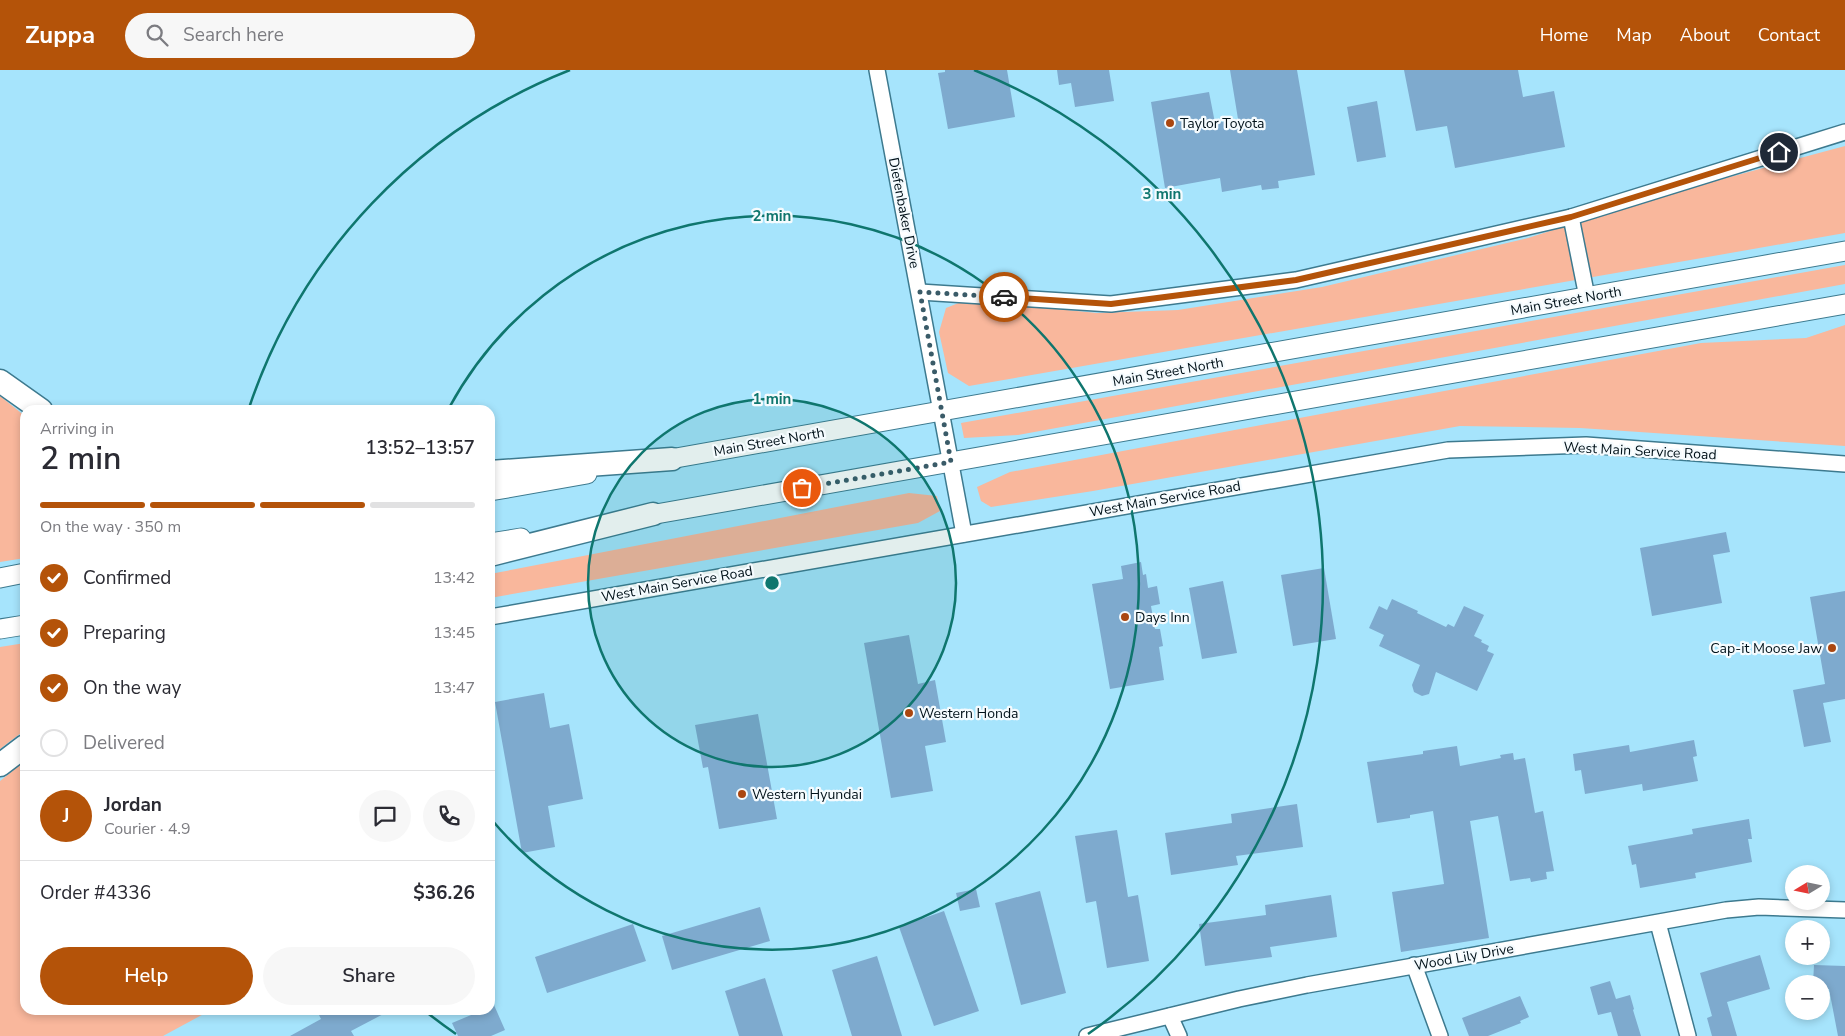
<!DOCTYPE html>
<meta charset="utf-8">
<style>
body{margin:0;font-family:"Nunito Sans",sans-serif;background:#f7f7f7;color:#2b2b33;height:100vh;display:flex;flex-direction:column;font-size:19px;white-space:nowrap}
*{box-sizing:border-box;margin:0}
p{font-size:16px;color:#7c7c81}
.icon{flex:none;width:28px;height:28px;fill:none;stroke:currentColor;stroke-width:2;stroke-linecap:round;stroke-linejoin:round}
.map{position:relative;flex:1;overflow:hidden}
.details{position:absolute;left:20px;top:335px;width:475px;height:610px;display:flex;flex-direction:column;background:#fff;border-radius:15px;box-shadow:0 2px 8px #0003}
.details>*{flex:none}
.needle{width:32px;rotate:260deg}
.tools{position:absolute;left:1785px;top:795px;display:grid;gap:10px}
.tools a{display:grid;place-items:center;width:45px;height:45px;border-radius:50%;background:#fff;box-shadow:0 2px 8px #0003;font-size:25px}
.pin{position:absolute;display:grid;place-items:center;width:42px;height:42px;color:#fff;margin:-21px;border:2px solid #fff;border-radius:50%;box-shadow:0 1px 5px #0007}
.courier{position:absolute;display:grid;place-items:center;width:50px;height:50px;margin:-25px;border:4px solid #b45309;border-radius:50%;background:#fff;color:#222;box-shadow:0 1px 6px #0007}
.overview em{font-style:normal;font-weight:600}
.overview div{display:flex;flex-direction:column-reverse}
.overview{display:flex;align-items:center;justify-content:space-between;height:85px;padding:0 20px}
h1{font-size:32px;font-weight:600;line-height:38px}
.bar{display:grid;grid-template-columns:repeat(4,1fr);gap:8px 5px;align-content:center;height:60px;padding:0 20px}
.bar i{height:6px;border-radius:4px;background:#e1e1e2}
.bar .on{background:#b45309}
.bar p{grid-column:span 4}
.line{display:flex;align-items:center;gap:12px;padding:0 20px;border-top:1px solid #e1e1e2}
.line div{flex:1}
.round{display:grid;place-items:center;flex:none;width:52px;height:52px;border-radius:26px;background:#f7f7f7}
ol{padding:0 20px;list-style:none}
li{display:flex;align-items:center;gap:15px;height:55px}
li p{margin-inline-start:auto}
li .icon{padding:5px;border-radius:50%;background:#b45309;color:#fff;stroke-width:4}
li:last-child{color:#7c7c81}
li i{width:28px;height:28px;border:2px solid #e1e1e2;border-radius:50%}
.button{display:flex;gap:10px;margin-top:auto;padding:10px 20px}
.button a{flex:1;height:58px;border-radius:30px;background:#b45309;color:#fff;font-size:20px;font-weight:600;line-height:58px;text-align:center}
.button a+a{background:#f7f7f7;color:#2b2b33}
header{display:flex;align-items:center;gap:30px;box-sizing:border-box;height:70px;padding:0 25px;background:#b45309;color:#fff}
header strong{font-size:24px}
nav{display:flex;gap:28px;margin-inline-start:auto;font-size:18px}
.search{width:350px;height:45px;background:#f7f7f7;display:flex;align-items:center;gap:12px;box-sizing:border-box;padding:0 18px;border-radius:28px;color:#7c7c81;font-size:19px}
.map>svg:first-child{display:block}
.green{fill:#f9b79c}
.building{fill:#7eaace}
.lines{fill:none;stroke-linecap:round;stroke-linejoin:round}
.minor-casing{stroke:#3d7a8f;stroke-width:18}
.major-casing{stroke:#3d7a8f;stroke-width:21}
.highway-casing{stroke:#3d7a8f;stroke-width:25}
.minor{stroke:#fff;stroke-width:15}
.major{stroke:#fff;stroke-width:19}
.highway{stroke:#fff;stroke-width:22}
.done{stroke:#3a5b68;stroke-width:5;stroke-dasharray:0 9}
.route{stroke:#b45309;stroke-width:6}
.ring{fill:none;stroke:#0f766e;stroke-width:2.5}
.poi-dot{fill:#aa4711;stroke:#f5fbfe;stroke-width:2}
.labels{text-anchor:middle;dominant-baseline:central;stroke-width:4.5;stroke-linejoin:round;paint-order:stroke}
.poi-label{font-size:14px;fill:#001119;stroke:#f5fbfe;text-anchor:start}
.street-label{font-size:14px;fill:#001119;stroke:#f5fbfe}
.centre{fill:#0f766e;stroke:#f5fbfe;stroke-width:2.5}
.ring-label{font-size:15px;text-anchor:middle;font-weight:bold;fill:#0f766e;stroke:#f5fbfe;stroke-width:4.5;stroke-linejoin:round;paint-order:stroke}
</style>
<header>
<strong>Zuppa</strong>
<div class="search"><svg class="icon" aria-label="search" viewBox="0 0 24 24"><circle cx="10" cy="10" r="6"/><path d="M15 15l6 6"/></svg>Search here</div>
<nav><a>Home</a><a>Map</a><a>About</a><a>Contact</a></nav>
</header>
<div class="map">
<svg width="1845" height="966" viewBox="0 0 1845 966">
<rect width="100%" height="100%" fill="#a6e4fc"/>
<g class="green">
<path d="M1845 76V163L969 316 948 303 939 262 946 238 966 230 1097 243 1178 240 1322 217 1528 168 1663 125Z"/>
<path d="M1845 195V214L1018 365 964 368 961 353Z"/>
<path d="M1845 255V376L1580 358 1460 356 1093 421 991 437 981 431 977 417 1010 402 1701 273 1806 268Z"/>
<path d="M0 326 25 346V488L0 492Z"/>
<path d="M909 423 937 426 940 441 918 453 490 528V504Z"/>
<path d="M25 573V660L0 679V577Z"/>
<path d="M25 691V940H211L163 966H0V711Z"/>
</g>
<g class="building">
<path d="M945 0H1007L1015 47 948 59 938 3 945 2Z"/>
<path d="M1057 0H1109L1114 31 1075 37 1071 13 1059 15Z"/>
<path d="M1230 0H1297L1315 105 1278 111 1279 118 1262 120 1261 115 1222 122 1220 108 1165 118 1151 32 1209 22 1215 53 1238 49Z"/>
<path d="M1404 0H1518L1523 27 1554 21 1565 77 1455 98 1447 56 1416 61Z"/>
<path d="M1377 31 1386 87 1357 92 1347 37Z"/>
<path d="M1726 462 1730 482 1713 485 1722 533 1652 546 1640 478Z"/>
<path d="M1141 492 1143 505 1146 504 1148 518 1157 516 1160 534 1151 536 1155 559H1160L1163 576 1159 577 1164 610 1110 619 1092 514 1123 509 1121 496Z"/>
<path d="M1324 498 1336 569 1293 576 1281 505Z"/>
<path d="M1223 511 1237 583 1202 589 1189 518Z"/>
<path d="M1845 521V629L1823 633 1831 672 1804 677 1793 620 1825 614 1810 527Z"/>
<path d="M1392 529 1418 541 1417 543 1446 557 1448 554 1454 557 1464 536 1484 545 1474 566 1482 570 1481 572 1489 576 1487 581 1494 584 1477 621 1436 602 1429 624 1422 626 1414 622 1412 615 1420 595 1379 576 1384 565 1369 558 1379 536 1387 540Z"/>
<path d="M909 565 918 614 935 610 946 672 925 676 933 721 891 728 864 573Z"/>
<path d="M544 623 550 658 569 654 583 729 548 736 555 777 522 783 495 632Z"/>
<path d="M758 644 777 749 719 759 708 697 703 698 695 655Z"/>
<path d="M1694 670 1697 686 1693 687 1698 711 1643 721 1642 714 1585 724 1581 700 1575 701 1573 684 1629 675 1630 682Z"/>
<path d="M1457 676 1460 696 1501 688 1500 685 1513 683 1514 690 1525 688 1535 743 1543 741 1554 801 1546 802 1547 809 1531 812 1530 808 1510 811 1498 746 1470 751 1489 868 1401 882 1392 822 1444 814 1433 741 1410 745V748L1377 753 1367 692 1423 684V681Z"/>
<path d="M1297 734 1303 777 1236 786 1238 795 1171 805 1165 763 1232 753 1231 744Z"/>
<path d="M1749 749 1752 769H1748L1752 792 1695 803 1696 808 1640 818 1636 794 1632 795 1628 776 1693 764 1692 759Z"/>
<path d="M1117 760 1128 827 1138 825 1149 891 1107 898 1096 831 1086 833 1075 766Z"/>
<path d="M976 819 980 837 960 841 956 823Z"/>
<path d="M1040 821 1066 923 1021 935 995 833Z"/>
<path d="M1331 825 1337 867 1270 877 1272 887 1205 896 1199 854 1266 845 1265 835Z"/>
<path d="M760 837 770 871 672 900 662 866Z"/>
<path d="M944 841 979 941 934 956 899 857Z"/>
<path d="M633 854 646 891 547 923 535 887Z"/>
<path d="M1760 885 1770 919 1727 932 1737 966H1712L1707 948 1712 946 1700 903Z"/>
<path d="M877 886 902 966H852L832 900Z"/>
<path d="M1814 895 1845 896V966H1838L1829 919H1821V914H1813Z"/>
<path d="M765 908 783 966H739L725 921Z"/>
<path d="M1610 911 1616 929 1630 925 1634 939 1633 940 1641 966H1618L1611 942 1598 945 1590 917Z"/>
<path d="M1520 926 1529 947 1520 951 1521 953 1488 966H1469L1462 948Z"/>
<path d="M494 935 505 960 491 966H458L452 953 483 940H490V937Z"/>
<path d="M329 940H391L351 961 354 966H290L321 949 319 945Z"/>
</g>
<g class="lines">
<defs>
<g id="minor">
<path d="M877 0 964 464"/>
<path d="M1571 147 1587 227"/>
<path d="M920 222 1111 234 1296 210 1571 147 1845 62"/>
<path d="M490 547 1448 380 1586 375 1845 394"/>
<path d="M1658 853 1688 966"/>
<path d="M1414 895 1440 966"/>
<path d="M1170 946 1179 966"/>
<path d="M1087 966 1239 929 1307 915 1726 840 1759 837 1845 840"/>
</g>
<g id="major">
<path d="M659 391 1845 181"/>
<path d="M490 421 587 404"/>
<path d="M639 447 1845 234"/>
<path d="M490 473 521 468"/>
<path d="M0 508 25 503"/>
<path d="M0 559 25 555"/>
</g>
<g id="highway">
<path d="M0 311 41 340"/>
<path d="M490 402 672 389"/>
<path d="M490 485 653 444"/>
<path d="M0 695 25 676"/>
</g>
</defs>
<use href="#minor" class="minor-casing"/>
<use href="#major" class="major-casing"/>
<use href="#highway" class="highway-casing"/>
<use href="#minor" class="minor"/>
<use href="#major" class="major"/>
<use href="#highway" class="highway"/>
</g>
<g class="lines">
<path class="done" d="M802 418 951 392 920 222 1004 227"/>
<path class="route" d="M1004 227 1111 234 1296 210 1571 147 1779 82"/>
</g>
<circle cx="772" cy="513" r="184" fill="#0f766e" fill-opacity=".12"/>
<g class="ring">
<circle cx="772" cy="513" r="184"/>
<path d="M449 338A367 367 0 1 1 491 749"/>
<path d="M456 964A551 551 0 0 1 425 941M249 338A551 551 0 0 1 570 0M974 0A551 551 0 0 1 1088 964"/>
</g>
<g class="poi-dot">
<circle cx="1170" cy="53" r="5"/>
<circle cx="1125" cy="547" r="5"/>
<circle cx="1832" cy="578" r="5"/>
<circle cx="909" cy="643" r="5"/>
<circle cx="742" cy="724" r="5"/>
</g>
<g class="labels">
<g class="poi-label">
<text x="1180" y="53">Taylor Toyota</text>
<text x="1135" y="547">Days Inn</text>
<text x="1822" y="578" text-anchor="end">Cap-it Moose Jaw</text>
<text x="919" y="643">Western Honda</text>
<text x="752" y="724">Western Hyundai</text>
</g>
<g class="street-label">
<text transform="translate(904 143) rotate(79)">Diefenbaker Drive</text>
<text transform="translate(1566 231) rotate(-10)">Main Street North</text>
<text transform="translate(1168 302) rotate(-10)">Main Street North</text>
<text transform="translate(769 372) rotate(-10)">Main Street North</text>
<text transform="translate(1640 381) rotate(3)">West Main Service Road</text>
<text transform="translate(1165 429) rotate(-10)">West Main Service Road</text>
<text transform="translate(677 514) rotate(-10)">West Main Service Road</text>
<text transform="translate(1464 887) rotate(-10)">Wood Lily Drive</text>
</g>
</g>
<circle cx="772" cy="513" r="8" class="centre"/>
<g class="ring-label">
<text x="1162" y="129">3 min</text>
<text x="772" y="151">2 min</text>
<text x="772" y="334">1 min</text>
</g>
</svg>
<div class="tools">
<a><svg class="needle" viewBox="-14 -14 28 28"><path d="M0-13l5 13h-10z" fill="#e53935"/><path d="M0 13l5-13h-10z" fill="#7c7c81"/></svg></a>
<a>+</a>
<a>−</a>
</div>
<div class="pin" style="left:802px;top:418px;background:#ea580c"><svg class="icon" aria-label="bag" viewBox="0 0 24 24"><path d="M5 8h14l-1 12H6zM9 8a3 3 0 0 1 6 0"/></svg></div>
<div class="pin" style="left:1779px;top:82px;background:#1f2937"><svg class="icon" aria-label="home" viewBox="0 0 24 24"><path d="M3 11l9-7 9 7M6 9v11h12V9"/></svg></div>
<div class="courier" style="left:1004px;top:227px"><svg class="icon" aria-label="car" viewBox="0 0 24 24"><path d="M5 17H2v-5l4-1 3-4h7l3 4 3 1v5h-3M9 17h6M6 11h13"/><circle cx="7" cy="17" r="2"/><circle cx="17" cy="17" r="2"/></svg></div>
<section class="details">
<div class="overview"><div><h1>2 min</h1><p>Arriving in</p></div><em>13:52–13:57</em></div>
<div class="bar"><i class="on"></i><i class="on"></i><i class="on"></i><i></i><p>On the way · 350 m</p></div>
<ol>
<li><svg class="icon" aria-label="check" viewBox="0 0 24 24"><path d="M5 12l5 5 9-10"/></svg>Confirmed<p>13:42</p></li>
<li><svg class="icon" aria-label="check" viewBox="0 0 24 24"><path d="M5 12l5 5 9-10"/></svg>Preparing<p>13:45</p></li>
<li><svg class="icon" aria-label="check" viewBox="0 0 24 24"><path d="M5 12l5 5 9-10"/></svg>On the way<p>13:47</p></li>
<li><i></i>Delivered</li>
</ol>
<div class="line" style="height:90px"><b class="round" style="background:#b45309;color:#fff">J</b><div><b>Jordan</b><p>Courier · 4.9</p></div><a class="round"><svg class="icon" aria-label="chat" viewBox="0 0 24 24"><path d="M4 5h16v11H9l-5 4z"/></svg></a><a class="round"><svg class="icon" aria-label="phone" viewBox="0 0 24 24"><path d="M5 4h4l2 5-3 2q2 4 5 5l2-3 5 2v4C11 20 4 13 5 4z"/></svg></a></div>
<div class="line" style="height:65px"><div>Order #4336</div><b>$36.26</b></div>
<div class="button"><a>Help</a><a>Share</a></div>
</section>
</div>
